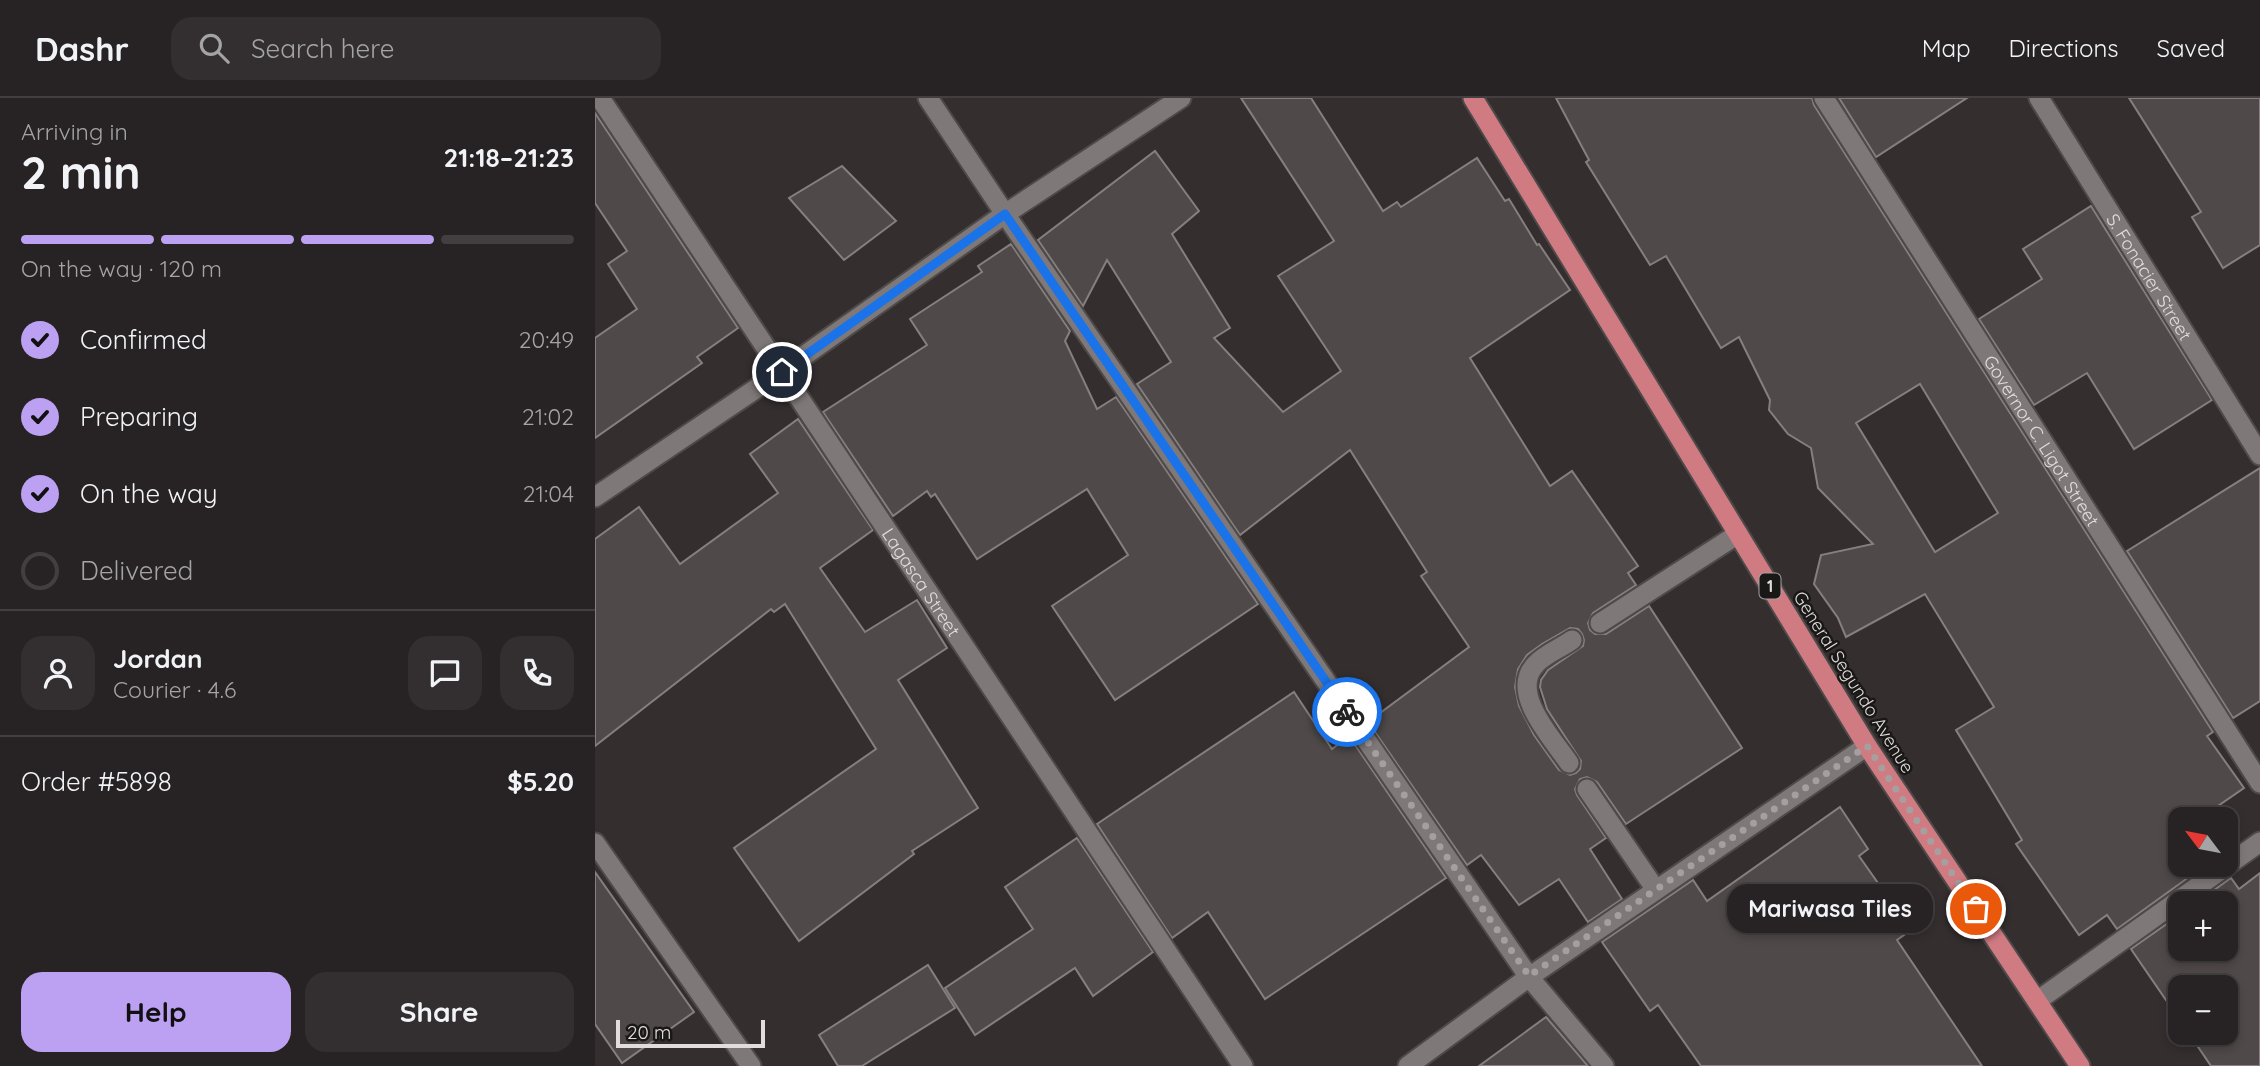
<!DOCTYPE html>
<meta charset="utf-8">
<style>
body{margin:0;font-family:Quicksand,sans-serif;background:#332f30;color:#f1f3f6;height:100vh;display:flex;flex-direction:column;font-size:26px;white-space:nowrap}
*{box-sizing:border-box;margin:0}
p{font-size:23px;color:#a4a4a6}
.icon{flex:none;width:38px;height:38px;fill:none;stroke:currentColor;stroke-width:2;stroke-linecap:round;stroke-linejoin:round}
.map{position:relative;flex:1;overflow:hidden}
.panel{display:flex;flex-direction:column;background:#272223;width:595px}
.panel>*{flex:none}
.needle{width:46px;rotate:302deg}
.buttons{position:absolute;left:1573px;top:709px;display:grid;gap:14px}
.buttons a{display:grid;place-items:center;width:70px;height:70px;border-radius:14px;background:#272223;box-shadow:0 4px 10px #0003,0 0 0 2px #433f41;font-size:35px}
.scale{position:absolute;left:21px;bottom:18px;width:149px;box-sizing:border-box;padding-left:7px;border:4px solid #e1dddd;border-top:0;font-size:19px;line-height:24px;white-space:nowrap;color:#e1dddd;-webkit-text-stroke:5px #1a1717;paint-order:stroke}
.pin{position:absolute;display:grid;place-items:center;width:60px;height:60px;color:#fff;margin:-30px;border:4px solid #fff;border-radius:50%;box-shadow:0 2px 7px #0007}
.courier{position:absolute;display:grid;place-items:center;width:70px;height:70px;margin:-35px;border:5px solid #1a73e8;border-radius:50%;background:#fff;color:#222;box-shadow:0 2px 9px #0007}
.bubble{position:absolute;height:49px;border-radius:21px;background:#272223;box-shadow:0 4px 10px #0003,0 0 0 2px #433f41;font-size:23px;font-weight:800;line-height:49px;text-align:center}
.headline em{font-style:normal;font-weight:800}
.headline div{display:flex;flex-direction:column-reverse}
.headline{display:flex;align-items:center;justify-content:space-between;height:119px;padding:0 21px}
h1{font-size:46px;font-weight:800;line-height:52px}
.bar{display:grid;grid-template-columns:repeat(4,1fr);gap:10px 7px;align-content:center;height:84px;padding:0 21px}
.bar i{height:9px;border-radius:5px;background:#433f41}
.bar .on{background:#bca0f2}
.bar p{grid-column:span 4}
.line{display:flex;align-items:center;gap:18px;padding:0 21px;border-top:2px solid #433f41}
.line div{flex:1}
.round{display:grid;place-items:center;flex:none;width:74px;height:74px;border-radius:21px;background:#332f30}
ol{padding:0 21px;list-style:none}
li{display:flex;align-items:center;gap:21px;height:77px}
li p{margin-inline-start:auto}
li .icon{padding:7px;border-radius:50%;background:#bca0f2;color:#111;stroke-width:4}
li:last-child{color:#a4a4a6}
li i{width:38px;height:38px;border:4px solid #433f41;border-radius:50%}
.primary-button{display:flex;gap:14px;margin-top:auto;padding:14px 21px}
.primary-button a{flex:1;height:80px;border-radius:21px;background:#bca0f2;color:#111;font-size:28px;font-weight:800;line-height:80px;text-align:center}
.primary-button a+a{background:#332f30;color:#f1f3f6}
header{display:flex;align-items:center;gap:42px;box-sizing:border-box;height:98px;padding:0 35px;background:#272223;border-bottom:2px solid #433f41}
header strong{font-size:33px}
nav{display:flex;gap:38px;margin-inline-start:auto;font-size:24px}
.search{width:490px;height:63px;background:#332f30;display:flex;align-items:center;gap:18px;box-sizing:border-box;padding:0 24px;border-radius:21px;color:#a4a4a6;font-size:26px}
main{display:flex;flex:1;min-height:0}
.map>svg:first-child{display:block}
.building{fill:#4f4949;stroke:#867f7f;stroke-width:2;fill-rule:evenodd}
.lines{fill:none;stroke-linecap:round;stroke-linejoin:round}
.service-casing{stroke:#4f4a4a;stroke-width:23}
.minor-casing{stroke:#4f4a4a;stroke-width:23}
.tertiary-casing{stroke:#4f4a4a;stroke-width:23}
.trunk-casing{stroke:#4f4a4a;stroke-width:23}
.service{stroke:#7f7879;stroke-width:19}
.minor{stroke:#7f7879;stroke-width:19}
.tertiary{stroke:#7f7879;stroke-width:19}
.trunk{stroke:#d07b82;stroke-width:19}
.done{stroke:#a4a0a0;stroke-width:7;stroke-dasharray:0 12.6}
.route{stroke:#1a73e8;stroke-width:9}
.labels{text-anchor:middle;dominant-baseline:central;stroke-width:5;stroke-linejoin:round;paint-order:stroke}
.shield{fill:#1a1717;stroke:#a5a2a2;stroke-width:2}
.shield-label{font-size:16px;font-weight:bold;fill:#e1dddd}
.street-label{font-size:18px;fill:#e1dddd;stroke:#1a1717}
</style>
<header>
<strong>Dashr</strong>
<div class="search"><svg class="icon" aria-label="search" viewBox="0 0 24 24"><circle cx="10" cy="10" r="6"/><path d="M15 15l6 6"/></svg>Search here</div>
<nav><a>Map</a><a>Directions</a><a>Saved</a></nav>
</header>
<main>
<section class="panel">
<div class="headline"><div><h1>2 min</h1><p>Arriving in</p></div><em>21:18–21:23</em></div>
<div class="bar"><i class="on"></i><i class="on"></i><i class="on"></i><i></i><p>On the way · 120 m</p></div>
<ol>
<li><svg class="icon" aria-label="check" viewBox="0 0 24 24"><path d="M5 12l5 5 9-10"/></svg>Confirmed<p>20:49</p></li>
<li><svg class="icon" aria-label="check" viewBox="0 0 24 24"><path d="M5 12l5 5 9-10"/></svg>Preparing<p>21:02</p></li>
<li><svg class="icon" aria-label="check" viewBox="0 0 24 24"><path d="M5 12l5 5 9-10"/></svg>On the way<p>21:04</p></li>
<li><i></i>Delivered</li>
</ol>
<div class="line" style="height:126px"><a class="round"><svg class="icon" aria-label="person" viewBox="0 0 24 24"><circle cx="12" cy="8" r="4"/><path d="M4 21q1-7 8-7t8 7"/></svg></a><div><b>Jordan</b><p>Courier · 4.6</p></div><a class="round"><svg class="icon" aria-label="chat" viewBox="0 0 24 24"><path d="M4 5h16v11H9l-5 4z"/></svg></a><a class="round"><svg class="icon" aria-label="phone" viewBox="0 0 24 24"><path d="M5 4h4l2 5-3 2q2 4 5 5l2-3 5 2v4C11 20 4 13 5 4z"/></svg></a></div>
<div class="line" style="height:91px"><div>Order #5898</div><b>$5.20</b></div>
<div class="primary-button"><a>Help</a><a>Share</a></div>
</section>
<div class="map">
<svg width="1665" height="968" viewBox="0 0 1665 968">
<rect width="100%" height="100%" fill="#342e2f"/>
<g class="building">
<path d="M646 0H716L788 113 802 104 806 109 882 60 910 103 914 101 942 147 944 146 975 192 875 260 955 388 977 373 1043 468 1033 475 1041 487 998 515 993 525 995 532 1000 536H1011L1054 508 1147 650 1031 726 1002 684 992 679 985 681 980 691 982 697 1011 740 995 751 1027 801 993 824 964 781 924 807 886 757 872 767 773 624 874 549 826 478 832 474 755 352 645 437 542 286 576 264 512 162 488 208 443 142 560 53 604 113 577 136 635 230 619 240 688 314 746 273 683 178 739 143ZM975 530 983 531 987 536 989 542 988 548 953 572 946 582 945 589 952 611 986 663 985 671 981 675 975 677 964 672 939 637 924 608 920 589 923 571 932 557 947 546Z"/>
<path d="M961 0H1217L1219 7 1618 634 1612 638 1649 690 1604 721H1586V766H1612L1522 831 1512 817 1484 837 1421 746 1427 742 1361 632 1399 609 1330 496 1251 539 1243 520 1219 486 1226 457 1278 446 1223 390 1216 350 1193 336 1174 312 1175 302 1144 239 1126 250 1071 158 1055 167 991 64 994 62ZM1325 286 1403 415 1340 454 1261 325Z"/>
<path d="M1244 0H1372L1281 59Z"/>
<path d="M1534 0H1665V147L1628 170 1597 119 1606 114Z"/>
<path d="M0 15 143 230 102 259 107 265 0 340V240L42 211 13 166 32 153 0 105Z"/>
<path d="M247 68 301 123 249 162 194 100Z"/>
<path d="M1496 108 1617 302 1539 351 1492 275 1439 307 1384 221 1447 181 1428 151Z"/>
<path d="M416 146 475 233 470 243 502 311 521 299 663 506 520 602 457 508 533 457 492 391 382 461 340 396 336 399 332 393 298 418 228 314 332 247 315 221 387 174 383 168Z"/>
<path d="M203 321 278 432 225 470 270 534 322 502 352 550 303 582 383 710 317 753 319 756 204 843 139 750 281 651 190 506 179 514 176 511 0 648V441L44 409 85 466 183 395 155 356Z"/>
<path d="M1665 370V603L1638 620 1532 453Z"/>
<path d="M699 594 737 651 754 638 851 780 670 901 613 814 577 840 502 726Z"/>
<path d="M1245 709 1273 751 1264 758 1316 832 1302 842 1387 968H1106L1063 907 1055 913 1007 844 1098 782 1112 803Z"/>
<path d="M482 740 558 854 498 898 480 870 380 937 350 890 438 831 410 789Z"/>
<path d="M0 774 99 914 27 965 0 926Z"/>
<path d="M1665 775V968H1616L1593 934H1631V889H1586V924L1536 851 1586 816V850H1631V805H1601L1636 780 1644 791Z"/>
<path d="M333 867 360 910 267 968H243L224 937Z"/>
<path d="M951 919 993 968H884Z"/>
</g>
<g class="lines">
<defs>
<g id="service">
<path d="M1005 525 1143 436"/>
<path d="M974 665C958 641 913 594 941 566 950 556 966 550 977 542"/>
<path d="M992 691 1061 792"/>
</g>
<g id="minor">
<path id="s1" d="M5 0 648 968"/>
<path d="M333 0 410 116 934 879 1009 968"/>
<path id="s2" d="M1229 0 1665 685"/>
<path id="s3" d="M1444 0 1665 357"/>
<path d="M0 399 186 274 410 116 586 0"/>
<path d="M0 745 156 968"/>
<path d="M813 968 934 879 1272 648"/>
</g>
<path id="tertiary" d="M1442 903 1665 744"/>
<path id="trunk" d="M878 0 1272 648 1485 968"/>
</defs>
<use href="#service" class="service-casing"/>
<use href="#minor" class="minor-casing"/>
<use href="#tertiary" class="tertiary-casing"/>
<use href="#trunk" class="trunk-casing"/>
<use href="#service" class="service"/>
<use href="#minor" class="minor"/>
<use href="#tertiary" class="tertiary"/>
<use href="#trunk" class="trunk"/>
</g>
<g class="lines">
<path class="done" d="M752 614 934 878 1272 648 1381 811"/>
<path class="route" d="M187 274 410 116 752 614"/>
</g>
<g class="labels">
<rect class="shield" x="1164.5" y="475.5" width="21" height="25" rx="5"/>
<g class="shield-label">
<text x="1175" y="488">1</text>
</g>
<g class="street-label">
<text stroke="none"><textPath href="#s3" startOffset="210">S. Fonacier Street</textPath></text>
<text stroke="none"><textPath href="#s2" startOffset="406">Governor C. Ligot Street</textPath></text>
<text stroke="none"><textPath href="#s1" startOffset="581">Lagasca Street</textPath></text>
<text transform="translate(1259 584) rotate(58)">General Segundo Avenue</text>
</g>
</g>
</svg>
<div class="buttons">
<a><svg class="needle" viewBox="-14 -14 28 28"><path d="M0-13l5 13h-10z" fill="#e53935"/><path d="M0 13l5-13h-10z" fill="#a4a4a6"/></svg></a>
<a>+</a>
<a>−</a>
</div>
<div class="scale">20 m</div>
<div class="pin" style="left:1381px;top:811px;background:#ea580c"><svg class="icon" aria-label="bag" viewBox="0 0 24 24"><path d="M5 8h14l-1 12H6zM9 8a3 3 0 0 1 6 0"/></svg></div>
<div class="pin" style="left:187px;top:274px;background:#1f2937"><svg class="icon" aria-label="home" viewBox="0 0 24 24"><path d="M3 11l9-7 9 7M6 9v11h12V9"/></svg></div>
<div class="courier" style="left:752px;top:614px"><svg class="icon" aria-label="bike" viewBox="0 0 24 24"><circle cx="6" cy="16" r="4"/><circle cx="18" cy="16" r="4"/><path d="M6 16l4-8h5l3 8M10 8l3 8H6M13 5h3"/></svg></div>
<div class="bubble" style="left:1132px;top:786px;width:206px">Mariwasa Tiles</div>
</div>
</main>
